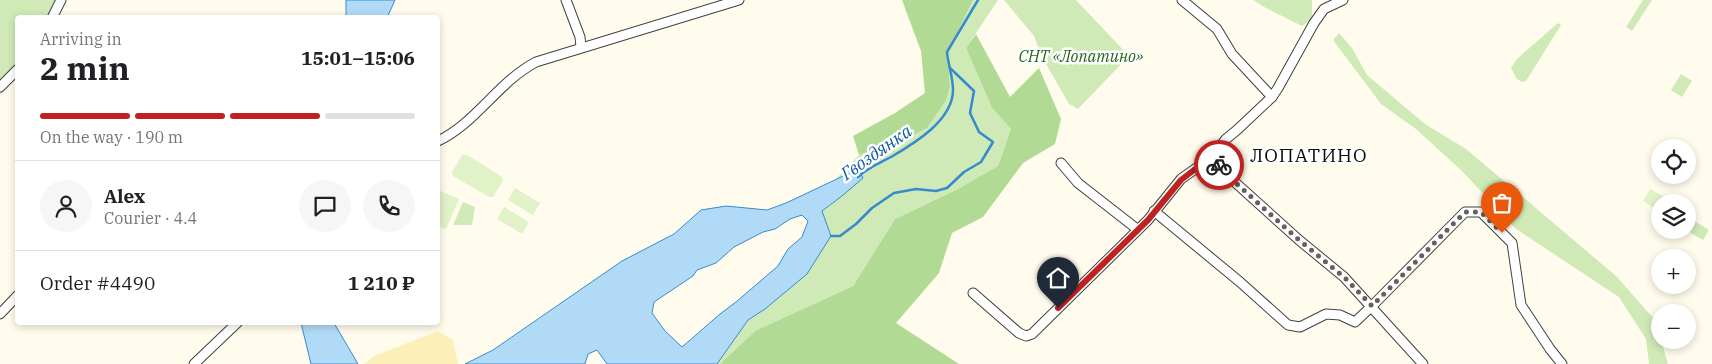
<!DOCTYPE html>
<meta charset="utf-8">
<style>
body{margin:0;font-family:"IBM Plex Serif",serif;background:#f6f6f6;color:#202124;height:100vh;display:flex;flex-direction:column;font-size:19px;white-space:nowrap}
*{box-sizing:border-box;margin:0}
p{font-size:16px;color:#757577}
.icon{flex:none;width:28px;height:28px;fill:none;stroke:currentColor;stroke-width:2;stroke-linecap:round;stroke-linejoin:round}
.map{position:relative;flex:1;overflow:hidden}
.drawer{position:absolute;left:15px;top:15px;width:425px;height:310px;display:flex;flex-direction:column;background:#fff;border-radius:5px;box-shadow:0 2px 8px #0003}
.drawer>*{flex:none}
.fabs{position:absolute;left:1651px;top:139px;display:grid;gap:10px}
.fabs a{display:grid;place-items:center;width:45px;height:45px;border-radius:50%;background:#fff;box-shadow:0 2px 8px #0003;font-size:25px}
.pin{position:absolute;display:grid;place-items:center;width:42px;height:42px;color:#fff;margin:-51px -21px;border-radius:50% 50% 50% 0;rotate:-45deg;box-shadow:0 0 5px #0007}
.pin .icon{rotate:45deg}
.courier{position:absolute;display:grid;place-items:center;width:50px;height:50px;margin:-25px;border:4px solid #c02222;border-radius:50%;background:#fff;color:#222;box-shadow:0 1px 6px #0007}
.overview em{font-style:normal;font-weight:700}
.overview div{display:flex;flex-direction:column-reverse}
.overview{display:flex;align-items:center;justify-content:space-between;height:85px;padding:0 25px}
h1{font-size:32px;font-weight:700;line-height:38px}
.bar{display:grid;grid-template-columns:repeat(4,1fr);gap:8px 5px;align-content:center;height:60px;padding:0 25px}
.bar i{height:6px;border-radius:4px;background:#e0e0e0}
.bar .active{background:#c02222}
.bar p{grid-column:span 4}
.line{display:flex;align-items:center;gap:12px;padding:0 25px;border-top:1px solid #e0e0e0}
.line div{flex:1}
.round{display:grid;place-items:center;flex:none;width:52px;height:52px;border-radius:26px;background:#f6f6f6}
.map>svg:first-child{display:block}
.green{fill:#cfeab6}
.forest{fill:#b1db95}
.sand{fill:#fcf0b8}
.pitch{fill:#e1f1c8}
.water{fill:#b1daf7;stroke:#368bd0;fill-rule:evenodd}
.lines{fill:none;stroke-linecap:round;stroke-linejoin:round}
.stream{stroke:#368bd0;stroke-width:2.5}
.street-casing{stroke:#404040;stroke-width:11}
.street{stroke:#fff;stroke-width:9}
.done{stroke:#62615b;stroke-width:5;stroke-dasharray:0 9}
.route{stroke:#c02222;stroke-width:6}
.labels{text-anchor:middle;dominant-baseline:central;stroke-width:5;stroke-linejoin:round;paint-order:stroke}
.park-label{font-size:16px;font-style:italic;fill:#28661c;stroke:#fff}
.water-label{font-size:18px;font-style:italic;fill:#135da2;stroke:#fff}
.quarter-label{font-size:19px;letter-spacing:1px;fill:#0d0d0d;stroke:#fff}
</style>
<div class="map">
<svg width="1712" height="364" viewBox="0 0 1712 364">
<rect width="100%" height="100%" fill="#fffced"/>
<g class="green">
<path d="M0 0H66L57 17 18 18 17 77 0 95Z"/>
<path d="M973 0H998L966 48 992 108 1011 129 998 166 956 190 895 219 853 286 755 331 720 364H717L748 320 765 309 783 293 822 211 842 196 858 170 836 179 859 155 901 141 950 86 948 52Z"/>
<path d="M1004 0H1076L1129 56 1078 109 1069 104 1042 57 1034 36Z"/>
<path d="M1253 0H1312V20L1302 26 1266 8Z"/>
<path d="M1643 0H1652L1632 31 1626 27Z"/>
<path d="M1558 23 1561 25 1526 81 1522 82 1517 79 1511 68 1517 59Z"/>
<path d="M1339 33 1352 48 1367 75 1425 124 1466 149 1616 276 1656 321 1660 340H1661L1668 364H1649L1646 339 1619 297 1516 229 1462 171 1416 129 1381 104 1333 40Z"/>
<path d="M1681 74 1692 81 1682 97 1671 90Z"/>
<path d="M463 202 475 207 472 225H453Z"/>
<path d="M1688 217 1709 230 1703 240 1686 230H1688Z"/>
</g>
<g class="forest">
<path d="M902 0H973L948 52 950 86 946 100 927 128 901 141 859 155 853 136 895 113 925 93 921 51Z"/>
<path d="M976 34 1010 97 1039 68 1061 119 1055 144 1023 163 983 217 952 233 939 273 896 323 959 364H720L755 331 853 286 895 219 956 190 998 166 1011 129 992 108 966 48Z"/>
</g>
<path class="sand" d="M438 331 453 340 458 364H364L374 356Z"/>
<g class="pitch">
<path d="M462 155H467L502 177 503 180 493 197H489L453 176 452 172Z"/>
<path d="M515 188 540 203 533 215 508 200Z"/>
<path d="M1650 189H1651L1672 202H1660V212L1643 201Z"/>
<path d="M438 190 459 199 446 229 438 226Z"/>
<path d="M504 207 529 222 522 234 497 219Z"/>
</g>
<g class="water">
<path d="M346 0H395L387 18 347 17 346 15Z"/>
<path d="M858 169 863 178 842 196 822 211 831 236 807 274 765 309 748 320 717 364H607L597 350 588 354 585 364H465L493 350 622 261 674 234 701 210 726 206 767 210 786 203ZM802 215 808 221 802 237 788 249 778 266 736 302 720 314 682 347 665 331 652 313 654 302 693 276 697 270 716 263 734 247 763 232 775 229 790 219Z"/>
<path d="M301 323H334L358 364H311Z"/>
</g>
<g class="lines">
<g class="stream">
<path d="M858 177C867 168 880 163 891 157 915 143 953 120 953 90 953 77 948 64 947 52L978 0"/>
<path d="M831 236H840L856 224 872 208 894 193 916 189 936 191 947 188 964 172 981 162 993 142 979 132 970 113 974 91 950 68"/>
</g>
<defs>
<g id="street">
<path d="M566 0 580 37 581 47"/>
<path d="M1182 0 1217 29 1232 54 1272 97"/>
<path d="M52 18 61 0"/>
<path d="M0 87 18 69"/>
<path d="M438 141C476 123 498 82 536 62L739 0"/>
<path d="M1212 157 1228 176 1299 240 1344 277 1423 364"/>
<path d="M1061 163 1078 183 1137 229"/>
<path d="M1154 211 1240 282 1288 325 1300 327 1326 314 1340 315 1355 322 1372 306 1465 212H1481L1512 243 1521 305 1550 349 1562 364"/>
<path d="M973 293 1019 333 1026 336 1032 334 1148 220 1181 179 1212 157 1226 139 1237 130 1272 97 1278 88 1314 23 1324 9 1343 0"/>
<path d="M0 314 18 295"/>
<path d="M194 364 238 322"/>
</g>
</defs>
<use href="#street" class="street-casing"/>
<use href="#street" class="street"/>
</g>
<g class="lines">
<path class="done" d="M1219 165 1228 176 1299 240 1344 277 1372 306 1465 212H1481L1502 233"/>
<path class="route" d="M1058 308 1148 220 1181 180 1212 156 1219 165"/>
</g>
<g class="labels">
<g class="park-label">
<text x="1081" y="56">СНТ «Лопатино»</text>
</g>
<g class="water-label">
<text transform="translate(876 152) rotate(-35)">Гвоздянка</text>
</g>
<g class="quarter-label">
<text x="1309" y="155">ЛОПАТИНО</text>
</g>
</g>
</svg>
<div class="fabs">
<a><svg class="icon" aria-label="locate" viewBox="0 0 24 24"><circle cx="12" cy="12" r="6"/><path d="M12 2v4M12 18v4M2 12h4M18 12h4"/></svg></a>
<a><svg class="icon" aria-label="layers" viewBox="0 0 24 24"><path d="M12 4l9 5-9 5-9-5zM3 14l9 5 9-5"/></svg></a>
<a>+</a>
<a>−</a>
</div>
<div class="pin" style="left:1502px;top:233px;background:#ea580c"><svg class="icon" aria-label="bag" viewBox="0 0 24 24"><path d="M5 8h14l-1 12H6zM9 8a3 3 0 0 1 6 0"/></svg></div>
<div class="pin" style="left:1058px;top:308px;background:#1f2937"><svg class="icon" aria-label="home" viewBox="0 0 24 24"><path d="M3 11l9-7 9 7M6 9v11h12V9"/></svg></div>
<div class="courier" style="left:1219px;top:165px"><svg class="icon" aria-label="bike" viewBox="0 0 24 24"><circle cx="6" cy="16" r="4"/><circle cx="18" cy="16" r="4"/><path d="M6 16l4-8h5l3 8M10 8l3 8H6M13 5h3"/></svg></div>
<section class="drawer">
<div class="overview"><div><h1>2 min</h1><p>Arriving in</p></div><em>15:01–15:06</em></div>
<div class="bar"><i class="active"></i><i class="active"></i><i class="active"></i><i></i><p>On the way · 190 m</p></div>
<div class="line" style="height:90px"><a class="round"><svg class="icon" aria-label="person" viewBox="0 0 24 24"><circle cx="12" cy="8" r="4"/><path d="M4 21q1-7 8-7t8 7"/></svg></a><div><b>Alex</b><p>Courier · 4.4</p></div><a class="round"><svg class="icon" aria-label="chat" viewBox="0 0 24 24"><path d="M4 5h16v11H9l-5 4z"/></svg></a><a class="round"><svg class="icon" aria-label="phone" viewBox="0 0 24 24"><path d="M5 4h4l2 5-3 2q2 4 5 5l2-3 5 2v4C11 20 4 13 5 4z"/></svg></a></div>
<div class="line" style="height:65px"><div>Order #4490</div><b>1 210 ₽</b></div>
</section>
</div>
